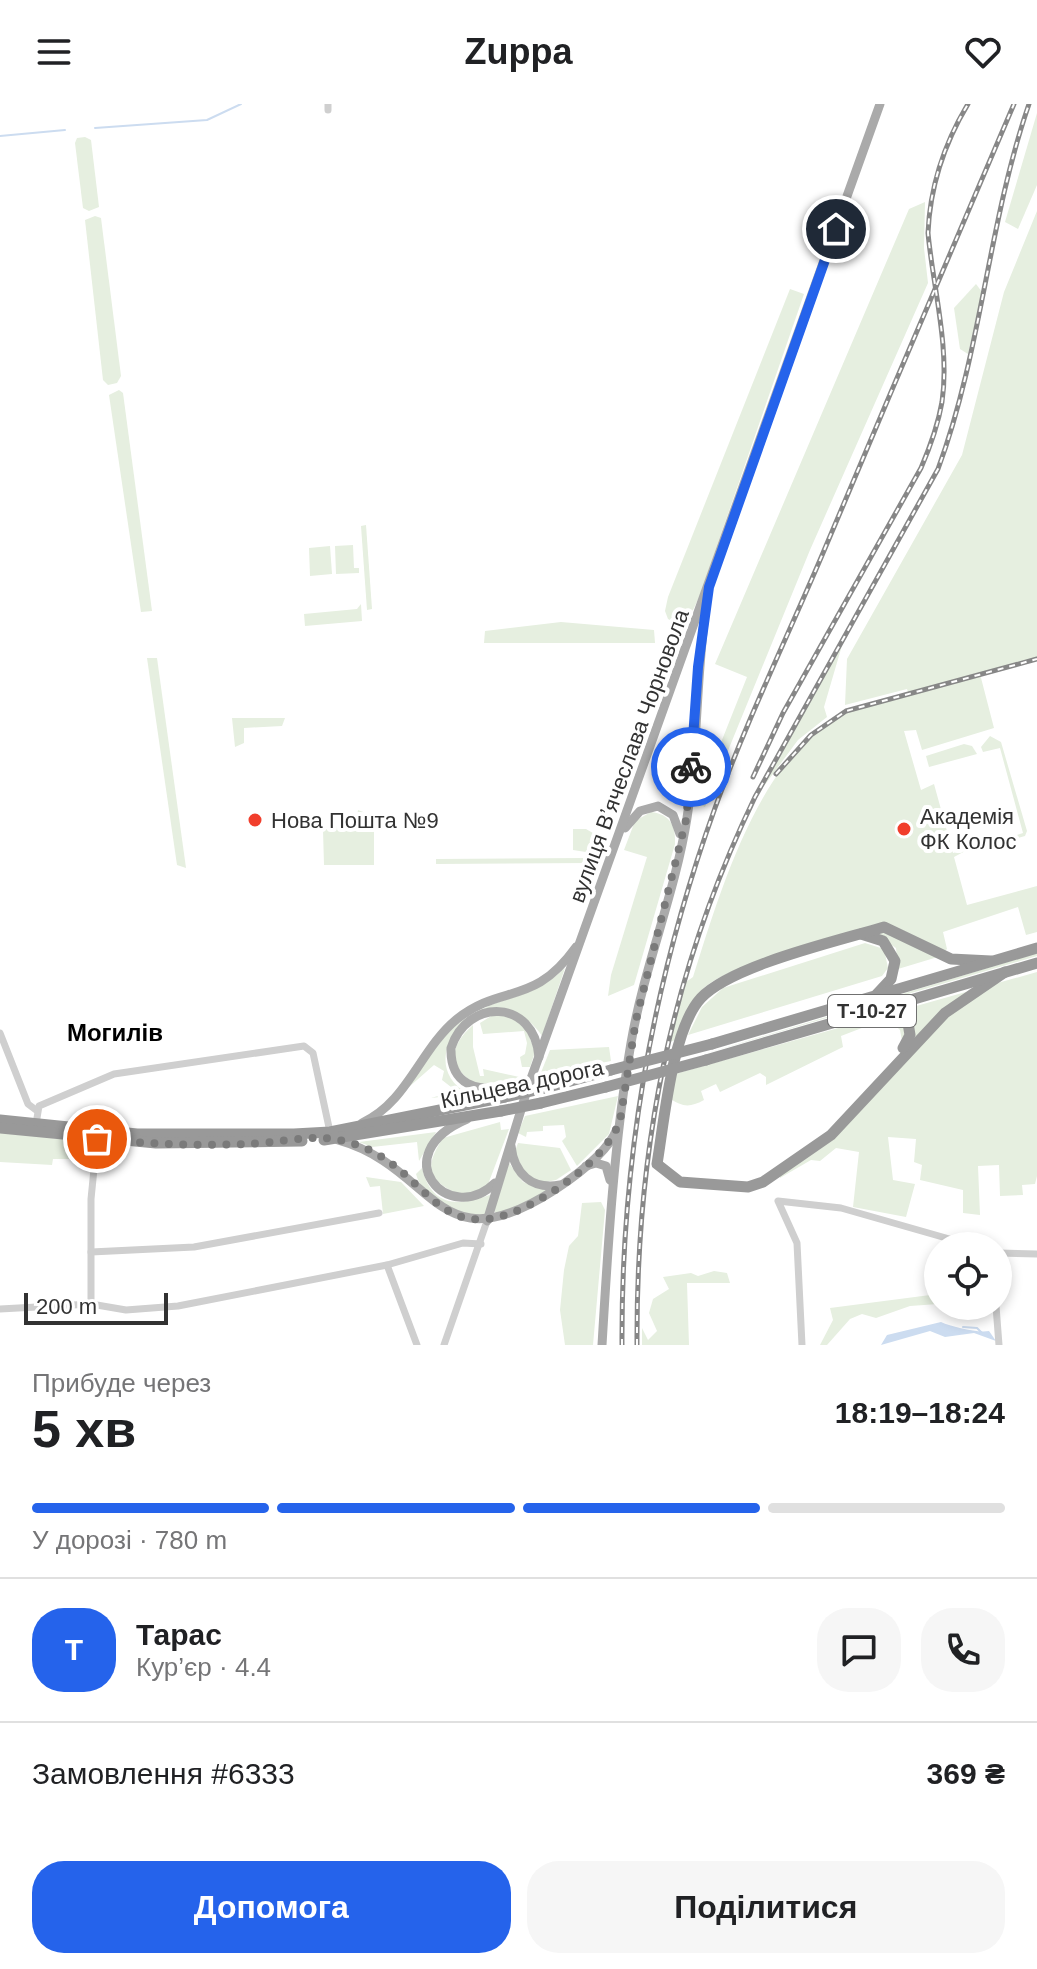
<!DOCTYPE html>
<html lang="uk">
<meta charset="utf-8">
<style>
body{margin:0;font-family:Arial,sans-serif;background:#f6f6f6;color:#202124;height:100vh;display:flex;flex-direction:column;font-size:30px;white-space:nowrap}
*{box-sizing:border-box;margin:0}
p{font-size:26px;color:#757577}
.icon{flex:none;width:44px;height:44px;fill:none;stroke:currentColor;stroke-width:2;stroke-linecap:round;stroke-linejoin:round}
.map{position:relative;height:1241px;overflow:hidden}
.sheet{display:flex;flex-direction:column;background:#fff;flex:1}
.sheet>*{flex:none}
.tools{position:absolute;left:924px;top:1128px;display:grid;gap:16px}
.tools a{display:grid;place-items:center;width:88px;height:88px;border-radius:50%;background:#fff;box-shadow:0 4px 12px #0003;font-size:40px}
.scale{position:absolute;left:24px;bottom:20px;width:144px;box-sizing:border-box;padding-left:8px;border:4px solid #323232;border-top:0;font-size:22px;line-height:28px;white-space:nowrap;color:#323232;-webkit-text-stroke:6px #fff;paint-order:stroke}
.pin{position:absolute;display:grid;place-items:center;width:68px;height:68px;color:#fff;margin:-34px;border:4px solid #fff;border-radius:50%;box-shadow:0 2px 8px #0007}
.courier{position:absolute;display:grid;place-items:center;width:80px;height:80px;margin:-40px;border:6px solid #2563eb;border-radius:50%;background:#fff;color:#222;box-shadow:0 2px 10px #0007}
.head em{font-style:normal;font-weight:600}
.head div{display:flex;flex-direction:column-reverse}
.head{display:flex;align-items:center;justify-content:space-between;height:136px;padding:0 32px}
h1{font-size:52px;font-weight:600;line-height:60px}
.bar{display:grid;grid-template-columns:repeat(4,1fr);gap:12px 8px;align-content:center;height:96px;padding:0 32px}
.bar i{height:10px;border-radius:6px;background:#e0e0e0}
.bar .active{background:#2563eb}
.bar p{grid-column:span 4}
.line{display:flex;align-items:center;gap:20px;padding:0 32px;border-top:2px solid #e0e0e0}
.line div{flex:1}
.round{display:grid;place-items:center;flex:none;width:84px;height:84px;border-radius:32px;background:#f6f6f6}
.button{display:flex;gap:16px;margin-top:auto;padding:16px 32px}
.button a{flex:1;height:92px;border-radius:32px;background:#2563eb;color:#fff;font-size:32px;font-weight:600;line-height:92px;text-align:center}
.button a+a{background:#f6f6f6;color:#202124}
header{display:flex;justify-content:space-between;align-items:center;height:104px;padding:0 32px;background:#fff;font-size:36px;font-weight:600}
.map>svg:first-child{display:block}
.green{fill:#e6efe0}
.water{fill:#ccdcf0}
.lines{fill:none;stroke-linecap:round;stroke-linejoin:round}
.stream{stroke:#ccdcf0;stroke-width:2}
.minor{stroke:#cfcfcf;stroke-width:7}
.major{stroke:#aaa;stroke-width:9}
.highway{stroke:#999;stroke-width:11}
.rail-casing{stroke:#878787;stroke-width:5}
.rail{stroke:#fff;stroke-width:2;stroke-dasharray:6;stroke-linecap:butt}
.major-bridge{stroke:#aaa;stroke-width:9}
.highway-bridge{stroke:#999;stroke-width:11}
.done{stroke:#7a7a7a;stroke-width:8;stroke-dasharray:0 14.4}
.route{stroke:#2563eb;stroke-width:10}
.poi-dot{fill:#f13e2c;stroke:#fff;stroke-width:3}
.labels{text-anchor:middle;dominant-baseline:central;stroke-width:8;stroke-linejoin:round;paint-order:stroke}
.shield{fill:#fff;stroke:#707070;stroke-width:2}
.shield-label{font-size:20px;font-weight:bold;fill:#323232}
.street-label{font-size:22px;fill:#323232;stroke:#fff}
.poi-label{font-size:22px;fill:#323232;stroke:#fff;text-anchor:start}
.neighbourhood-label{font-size:24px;font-weight:bold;fill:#000;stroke:#fff}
</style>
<header><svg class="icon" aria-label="menu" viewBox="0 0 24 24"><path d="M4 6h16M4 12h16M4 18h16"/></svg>Zuppa<svg class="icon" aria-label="heart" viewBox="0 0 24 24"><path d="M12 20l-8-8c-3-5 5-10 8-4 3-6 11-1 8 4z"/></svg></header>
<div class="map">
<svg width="1037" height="1241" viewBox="0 0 1037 1241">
<rect width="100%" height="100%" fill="#fff"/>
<g class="green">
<path d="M1037 9V81L1018 125 1005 118Z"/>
<path d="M85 33 91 36 99 103 89 107 83 104 75 39 77 34Z"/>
<path d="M925 98 924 144 928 179 810 446 705 703 697 699 747 573 715 560 909 105Z"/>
<path d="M1037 107V553L980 570 994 624 922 646 916 626 904 627 921 686 934 680 953 749 971 744 954 753 967 801 1037 782V828L1026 831 1018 803 943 828 947 845 944 848C910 832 901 816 861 825 824 837 732 860 705 883 689 896 683 918 676 936L669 938 686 878 693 873C719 791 758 655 839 612 860 601 887 597 909 591L907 585 845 601 847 555 962 351 1004 188Z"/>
<path d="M95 112 101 114 121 272 117 279 108 281 103 276 85 116Z"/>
<path d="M976 180 982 188 968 250 960 245 954 204Z"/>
<path d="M790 185 804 190 700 491 688 517 678 520 668 515 665 507 668 493Z"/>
<path d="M119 286 123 289 152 507 141 508 109 291Z"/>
<path d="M366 421 372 505 367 506 361 422Z"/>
<path d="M353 441 354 464H359V469L336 470 335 442Z"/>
<path d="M330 442 332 470 310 472 309 444Z"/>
<path d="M361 500 362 517 305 522 304 510 357 505Z"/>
<path d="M561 518 654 526 655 539H484L485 527Z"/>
<path d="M843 538 824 603 827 613 798 636 761 686Z"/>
<path d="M147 554H157L186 764 177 761Z"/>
<path d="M285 614 282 622 244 624V639L235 643 232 614Z"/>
<path d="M990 632 1001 638 1027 727 1025 732 1011 736 1007 734 1023 729 1000 644 983 648 981 643Z"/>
<path d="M964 640 972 642 977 650 929 663 926 652Z"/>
<path d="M358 706 374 712V761H324L323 726 356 717Z"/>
<path d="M651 708C670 710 676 722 675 740L634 881 608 892 611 871 647 753 624 746 635 717Z"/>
<path d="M573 725H586L598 732 592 749 573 746Z"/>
<path d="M585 754 589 759 436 760V755Z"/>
<path d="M886 826 941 852 898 865 896 844 875 830Z"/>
<path d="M865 839 884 845 888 864 882 872 688 931 702 903 723 884Z"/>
<path d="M1037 849V852L701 951Z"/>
<path d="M565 864 542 932C495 862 403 953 468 990L431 994 448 989 451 983 442 976 444 967 434 961 409 983C423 957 449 921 476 908 513 889 530 896 565 864Z"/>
<path d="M1037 868V1072L1035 1080 1022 1081 1023 1091 1000 1092 999 1061 978 1062 980 1111 963 1109V1086L920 1076 922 1061 914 1058 916 1035 888 1033 893 1076 915 1080 906 1113 853 1103 859 1048 836 1044 820 1057 811 1056 780 1074V1069L812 1048 905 953 900 926 891 917H880L841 932 843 943 766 981V973L760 969 720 988 716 980 701 987 704 996C689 1004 683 1003 669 994L675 970Z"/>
<path d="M496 909 524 918 535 948 530 963H522L520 953 525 950 527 939 524 927 483 930 480 919Z"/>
<path d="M473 921V943L480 972H484L483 965 524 974 477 981C448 963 448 943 473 921Z"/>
<path d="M609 943 611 957 540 971 550 946Z"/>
<path d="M618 992 609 1030 577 1062 562 1037 566 1033 564 1021 543 1022V1027L527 1028 526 1033 518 1029 525 1012Z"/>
<path d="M500 1018 501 1026 509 1025 487 1083 462 1092C429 1077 422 1066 443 1034Z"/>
<path d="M0 1028 87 1038 86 1055H53L52 1061 0 1058Z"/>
<path d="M436 1028 419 1057 417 1038 372 1043 359 1038Z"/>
<path d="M518 1039 560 1044 571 1066 556 1076 540 1079 524 1069 515 1047Z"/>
<path d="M509 1059 523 1078 549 1087 499 1112 494 1107Z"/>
<path d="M422 1064C432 1105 460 1102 492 1090L484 1114C460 1110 423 1097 416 1070Z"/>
<path d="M366 1073 401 1078 424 1102 383 1110 380 1082 370 1083Z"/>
<path d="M601 1098 605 1106 593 1241H565L560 1206 564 1166 569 1142 578 1132 582 1099Z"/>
<path d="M714 1167 727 1169 730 1179H687L689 1241H642V1224L648 1236 657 1227 649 1209 653 1195 669 1185 663 1173 691 1169 698 1172Z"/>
<path d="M938 1190V1200L910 1202 876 1214 862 1210 850 1215 827 1241H820L833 1216 830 1204Z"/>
</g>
<path class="water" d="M941 1218C952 1223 977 1229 989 1227L996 1237 974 1229 945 1233 930 1227 881 1241 887 1231Z"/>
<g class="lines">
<g class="stream">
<path d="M95 24 207 16 241 0"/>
<path d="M0 32 65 26"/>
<path d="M963 1223 977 1224 982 1229"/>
</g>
<g class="minor">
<path d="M328 0V6"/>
<path d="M0 929 28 1000 36 1006"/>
<path d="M36 1020 39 1002 114 970 304 942 313 949 330 1028"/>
<path d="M91 1148 194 1143 379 1109"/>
<path d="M998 1149 1037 1150"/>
<path d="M387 1161 417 1241"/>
<path d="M998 1170 1000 1150"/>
<path d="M91 1200V1095L97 1035"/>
<path d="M996 1202 999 1241"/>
<path d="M0 1205 91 1200 126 1206 178 1202 387 1161 463 1139 481 1140"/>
<path d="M444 1241 487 1117"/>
<path d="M802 1241 797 1139 778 1097 841 1104 974 1142"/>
</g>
<g class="major">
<path d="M625 724 640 707 658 702 673 711 680 730"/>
<path d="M508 984C477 987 450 982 451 944 467 894 534 894 539 953"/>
<path d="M467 1015C383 1051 449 1124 495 1079"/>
<path d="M362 1019C408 998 420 945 457 915 503 879 533 903 576 843"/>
<path d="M338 1036C438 1064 435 1164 556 1085 577 1071 608 1048 617 1025"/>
<path d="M511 1042C514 1070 532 1086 560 1081"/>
<path d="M586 1062 596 1059 606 1062 610 1076"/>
<path d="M487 1117 528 983 880 0"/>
<path d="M602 1241C608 1140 614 1039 631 939 644 863 675 790 687 714 698 644 696 573 706 502"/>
</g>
<g class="highway">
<path d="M861 830 883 837 895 857 891 875 877 890"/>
<path d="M991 857 951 855 884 823C838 837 732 861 701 894 672 925 664 1019 657 1060L680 1078 748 1083 763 1078 831 1031 945 909 1005 868"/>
<path d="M875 909 897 912 908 919 910 931 903 944"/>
<path d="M712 940 1037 844"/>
<path d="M706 956 1037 859"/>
<path d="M545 984 611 966"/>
<path d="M541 999 606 983"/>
<path d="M0 1016 137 1030H294L330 1028 505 993"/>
<path d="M0 1024 156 1039 302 1037"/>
<path d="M324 1036 501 1007"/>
</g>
<defs>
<g id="rail">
<path d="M776 670 811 631 846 607 1037 555"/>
<path d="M753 673 783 609 921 364C930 343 938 321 942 298 950 244 933 183 928 129 930 82 944 40 968 0"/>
<path d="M622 1241C621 1058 653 876 715 704 746 618 787 534 823 449 886 299 950 150 1014 0"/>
<path d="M637 1241C636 1046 670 869 755 693L938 365C982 246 988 119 1029 0"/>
</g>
</defs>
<use href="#rail" class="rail-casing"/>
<use href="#rail" class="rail"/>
<path class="major-bridge" d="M508 984 546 980"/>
<g class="highway-bridge">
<path d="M611 966 712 940"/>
<path d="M606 983 706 956"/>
<path d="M505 993 545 984"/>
<path d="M501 1007 541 999"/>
</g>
</g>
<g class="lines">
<path class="done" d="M97 1035C147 1040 197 1042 248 1040 276 1039 312 1030 339 1036 437 1055 429 1168 555 1086 580 1070 609 1045 620 1017L636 916 686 716 691 663"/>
<path class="route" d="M691 663 698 563 709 483 836 125"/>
</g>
<g class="poi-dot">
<circle cx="255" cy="716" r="8"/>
<circle cx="904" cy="725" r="8"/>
</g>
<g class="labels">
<rect class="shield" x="828" y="891" width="88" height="32" rx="6"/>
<g class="shield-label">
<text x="872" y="907">Т-10-27</text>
</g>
<g class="street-label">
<text transform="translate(629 652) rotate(-70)">вулиця Вʼячеслава Чорновола</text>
<text transform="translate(522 980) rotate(-12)">Кільцева дорога</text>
</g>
<g class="poi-label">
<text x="920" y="712">Академія<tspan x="920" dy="25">ФК Колос</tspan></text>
<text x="271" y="716">Нова Пошта №9</text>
</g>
<g class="neighbourhood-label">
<text x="115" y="928">Могилів</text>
</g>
</g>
</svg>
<div class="tools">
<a><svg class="icon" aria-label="locate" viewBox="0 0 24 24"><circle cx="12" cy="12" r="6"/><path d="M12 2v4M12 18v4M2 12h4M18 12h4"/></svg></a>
</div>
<div class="scale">200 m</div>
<div class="pin" style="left:97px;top:1035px;background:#ea580c"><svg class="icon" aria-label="bag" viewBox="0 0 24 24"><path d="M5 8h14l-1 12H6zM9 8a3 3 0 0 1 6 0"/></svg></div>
<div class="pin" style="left:836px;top:125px;background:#1f2937"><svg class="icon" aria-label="home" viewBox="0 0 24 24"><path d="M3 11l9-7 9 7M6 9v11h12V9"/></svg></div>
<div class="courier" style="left:691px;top:663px"><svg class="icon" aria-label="bike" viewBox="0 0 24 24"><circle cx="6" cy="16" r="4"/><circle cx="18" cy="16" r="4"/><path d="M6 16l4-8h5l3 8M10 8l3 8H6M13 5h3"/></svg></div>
</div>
<section class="sheet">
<div class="head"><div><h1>5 хв</h1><p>Прибуде через</p></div><em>18:19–18:24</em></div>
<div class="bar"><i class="active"></i><i class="active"></i><i class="active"></i><i></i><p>У дорозі · 780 m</p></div>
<div class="line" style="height:144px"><b class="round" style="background:#2563eb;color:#fff">Т</b><div><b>Тарас</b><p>Кур’єр · 4.4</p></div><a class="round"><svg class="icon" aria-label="chat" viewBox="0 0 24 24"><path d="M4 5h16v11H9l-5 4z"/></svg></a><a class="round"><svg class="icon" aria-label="phone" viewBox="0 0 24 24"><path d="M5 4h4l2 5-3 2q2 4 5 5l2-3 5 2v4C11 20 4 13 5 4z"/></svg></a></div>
<div class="line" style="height:104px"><div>Замовлення #6333</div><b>369 ₴</b></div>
<div class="button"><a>Допомога</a><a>Поділитися</a></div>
</section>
